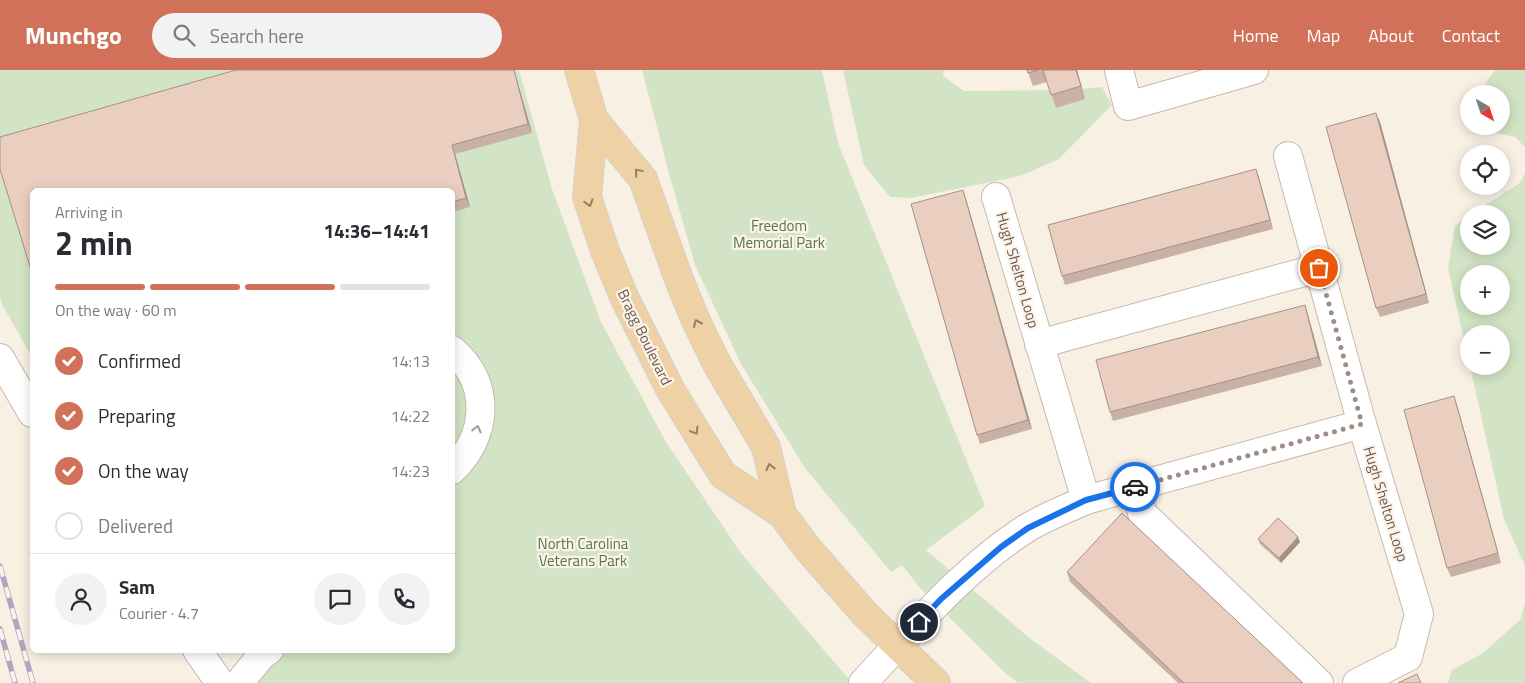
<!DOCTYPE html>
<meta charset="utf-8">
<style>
body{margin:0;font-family:"Titillium Web",sans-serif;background:#f2f2f3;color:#2b2b33;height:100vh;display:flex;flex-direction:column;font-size:19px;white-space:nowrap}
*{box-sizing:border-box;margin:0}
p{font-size:16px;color:#7c7c81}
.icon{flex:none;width:28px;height:28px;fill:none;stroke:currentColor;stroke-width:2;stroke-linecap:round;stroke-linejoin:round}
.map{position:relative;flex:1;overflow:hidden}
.details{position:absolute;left:30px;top:118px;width:425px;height:465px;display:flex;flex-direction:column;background:#fff;border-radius:8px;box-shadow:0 2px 12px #0003}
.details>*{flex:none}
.needle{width:32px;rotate:141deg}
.controls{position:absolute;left:1460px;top:15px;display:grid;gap:10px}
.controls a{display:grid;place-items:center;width:50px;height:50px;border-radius:50%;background:#fff;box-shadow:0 2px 12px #0003;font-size:25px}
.pin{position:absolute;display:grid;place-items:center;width:42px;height:42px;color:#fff;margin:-21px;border:2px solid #fff;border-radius:50%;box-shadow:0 1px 5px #0007}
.courier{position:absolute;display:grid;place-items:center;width:50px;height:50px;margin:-25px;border:4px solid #1a73e8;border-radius:50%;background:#fff;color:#222;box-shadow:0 1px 6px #0007}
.headline em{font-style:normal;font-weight:700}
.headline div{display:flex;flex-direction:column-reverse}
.headline{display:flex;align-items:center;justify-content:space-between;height:85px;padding:0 25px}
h1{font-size:32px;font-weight:700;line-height:38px}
.bar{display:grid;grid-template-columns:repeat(4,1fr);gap:8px 5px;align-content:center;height:60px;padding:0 25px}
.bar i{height:6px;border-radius:4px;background:#e1e1e2}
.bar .on{background:#d2715a}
.bar p{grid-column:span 4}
.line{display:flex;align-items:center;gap:12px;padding:0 25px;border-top:1px solid #e1e1e2}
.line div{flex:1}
.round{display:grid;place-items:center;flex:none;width:52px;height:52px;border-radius:26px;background:#f2f2f3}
ol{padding:0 25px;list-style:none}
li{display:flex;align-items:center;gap:15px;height:55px}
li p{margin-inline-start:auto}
li .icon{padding:5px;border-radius:50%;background:#d2715a;color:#fff;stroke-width:4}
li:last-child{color:#7c7c81}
li i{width:28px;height:28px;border:2px solid #e1e1e2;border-radius:50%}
header{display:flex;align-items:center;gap:30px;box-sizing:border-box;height:70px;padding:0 25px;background:#d2715a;color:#fff}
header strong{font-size:24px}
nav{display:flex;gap:28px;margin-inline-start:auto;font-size:18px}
.search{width:350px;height:45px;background:#f2f2f3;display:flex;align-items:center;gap:12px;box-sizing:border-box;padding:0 18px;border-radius:28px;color:#7c7c81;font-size:19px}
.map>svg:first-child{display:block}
.green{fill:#d2e4c5;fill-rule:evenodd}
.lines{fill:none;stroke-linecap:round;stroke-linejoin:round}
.minor-casing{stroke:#c8b8ac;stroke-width:30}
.major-casing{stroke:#d6d0cd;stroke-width:30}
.minor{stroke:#fff;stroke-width:28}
.major{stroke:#eed1a5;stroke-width:28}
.rail-casing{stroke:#b3a5c0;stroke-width:5.5}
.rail{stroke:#fcf4ea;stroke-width:4;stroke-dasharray:11;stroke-linecap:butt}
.wall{fill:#c9b2a5}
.shaded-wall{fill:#a49186}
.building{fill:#eacfc0;stroke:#a49186}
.oneway{stroke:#947c67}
.oneway2{stroke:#a79b94}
.done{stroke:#9e8d82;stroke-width:5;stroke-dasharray:0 9}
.route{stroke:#1a73e8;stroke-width:6}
.labels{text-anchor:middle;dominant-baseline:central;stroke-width:4.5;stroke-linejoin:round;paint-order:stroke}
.park-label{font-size:15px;fill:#59774a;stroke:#fcf4ea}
.street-label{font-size:15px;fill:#6d584d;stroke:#fcf4ea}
</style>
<header>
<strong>Munchgo</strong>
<div class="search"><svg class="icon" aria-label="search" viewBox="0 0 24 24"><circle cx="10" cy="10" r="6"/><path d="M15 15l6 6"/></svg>Search here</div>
<nav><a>Home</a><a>Map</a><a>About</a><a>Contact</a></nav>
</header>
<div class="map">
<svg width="1525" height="613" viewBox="0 0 1525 613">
<rect width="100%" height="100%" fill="#f9f0e4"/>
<g class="green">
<path d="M0 0H519L552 119 601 252 666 372 741 483 852 613H257L261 587 252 580H452V120H32V287L3 236 0 228Z"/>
<path d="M642 0H822L838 73 985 436 926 480 1032 570 1091 613H1018L1004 602 920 518 902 495 891 502 805 398 741 294 695 195 670 107Z"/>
<path d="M843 0H944L943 6 964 21 1067 20 1102 17 1112 35 1059 89 1020 106 911 128 890 127 864 95Z"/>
<path d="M1495 0H1525V77L1515 67 1484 60 1482 56H1501V24H1478Z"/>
<path d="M1525 103V496L1504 449 1470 296H1501V264H1469V292L1448 198 1455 156 1469 146V176H1501V144H1471L1520 113ZM1469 204H1501V236H1469Z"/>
<path d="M1525 534V613H1448L1452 600 1483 583 1520 550Z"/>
</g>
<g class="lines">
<defs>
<g id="minor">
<path d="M1119 0 1128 36 1254 0"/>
<path d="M1288 86 1362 354 1419 544 1408 587 1357 613"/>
<path d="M996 127 1086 430"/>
<path d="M1039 274 1319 198"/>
<path d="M452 280C492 313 488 366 452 400"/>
<path d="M0 288 32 343"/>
<path d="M1135 417 1142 443 1319 613"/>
<path d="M197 580 220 613"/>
<path d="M239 613 261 586 269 580"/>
<path d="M863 613C913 559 964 498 1027 458 1045 447 1066 439 1086 430L1362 354"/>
</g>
<g id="major">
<path d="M579 0 594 50 587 127 605 181 625 229 670 319 723 405 782 444 808 479 865 544 936 613"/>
<path d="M594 50 643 109 678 207 696 251 717 294 766 377 782 444"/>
</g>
</defs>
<use href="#minor" class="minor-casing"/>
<use href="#major" class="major-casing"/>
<use href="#minor" class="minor"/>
<use href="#major" class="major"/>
<defs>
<g id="rail">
<path d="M0 496 33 613"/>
<path d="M0 559 15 613"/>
</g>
</defs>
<use href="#rail" class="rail-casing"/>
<use href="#rail" class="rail"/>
</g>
<g class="wall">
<path d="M236 0H514L532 63 455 84 470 137 452 142V120Z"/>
<path d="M1027 0H1077L1085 29 1056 38 1047 12 1033 16Z"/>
<path d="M1380 52 1429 233 1380 247 1376 238Z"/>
<path d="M1256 99 1259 108 1273 159 1065 215 1062 206Z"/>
<path d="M966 129 1032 359 980 374 977 365Z"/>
<path d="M1305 235 1308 245 1322 296 1113 351 1110 342Z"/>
<path d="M1457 335 1501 493 1451 507 1447 498Z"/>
<path d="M1258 469 1300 472 1281 493 1260 474Z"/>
<path d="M1067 502 1303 613H1178L1070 512Z"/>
</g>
<g class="shaded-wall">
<path d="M514 0 532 63 528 54Z"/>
<path d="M1076 0H1077L1085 29 1081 16Z"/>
<path d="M1376 43 1380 52 1429 233 1426 224Z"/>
<path d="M452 75 455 84 470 137 466 128Z"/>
<path d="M1256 99 1259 108 1273 159 1270 150Z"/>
<path d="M963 120 966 129 1032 359 1028 350Z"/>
<path d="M1305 235 1308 245 1322 296 1318 287Z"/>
<path d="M1454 326 1457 335 1501 493 1498 483Z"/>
<path d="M1298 467 1300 472 1281 493 1279 488Z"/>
</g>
<g class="building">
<path d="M236 0H514L528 54 452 75 466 128 452 132V120H32V203L0 99V67Z"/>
<path d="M1027 0H1038L1028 3Z"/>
<path d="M1043 0H1076L1081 16 1051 25Z"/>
<path d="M1376 43 1426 224 1376 238 1326 57Z"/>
<path d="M1256 99 1270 150 1062 206 1048 155Z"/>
<path d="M963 120 1028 350 977 365 911 134Z"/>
<path d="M1305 235 1318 287 1110 342 1096 290Z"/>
<path d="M1454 326 1498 483 1447 498 1404 340Z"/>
<path d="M1122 443 1303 613H1184L1067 502Z"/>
<path d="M1278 448 1298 467 1279 488 1258 469Z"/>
<path d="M1417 604 1421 613H1398Z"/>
</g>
<defs><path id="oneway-chevron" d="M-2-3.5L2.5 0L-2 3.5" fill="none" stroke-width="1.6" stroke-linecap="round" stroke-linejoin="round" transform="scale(1.25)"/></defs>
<g class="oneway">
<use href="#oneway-chevron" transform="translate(638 102) rotate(-130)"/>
<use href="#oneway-chevron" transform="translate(589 133) rotate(74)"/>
<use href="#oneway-chevron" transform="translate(697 253) rotate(-114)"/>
<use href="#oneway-chevron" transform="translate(695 361) rotate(59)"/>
<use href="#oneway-chevron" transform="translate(770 397) rotate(-103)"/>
</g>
<use class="oneway2" href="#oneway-chevron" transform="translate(477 359) rotate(-76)"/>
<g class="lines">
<path class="done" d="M1135 417 1362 354 1319 198"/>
<path class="route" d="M919 552 941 529 1001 477 1028 458 1086 430 1135 417"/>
</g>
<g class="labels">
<g class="park-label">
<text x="779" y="155">Freedom<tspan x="779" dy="17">Memorial Park</tspan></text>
<text x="583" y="473">North Carolina<tspan x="583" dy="17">Veterans Park</tspan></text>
</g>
<g class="street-label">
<text transform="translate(1018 200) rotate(74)">Hugh Shelton Loop</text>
<text transform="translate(645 267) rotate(64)">Bragg Boulevard</text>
<text transform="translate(1386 434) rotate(73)">Hugh Shelton Loop</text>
</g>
</g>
</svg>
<div class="controls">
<a><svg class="needle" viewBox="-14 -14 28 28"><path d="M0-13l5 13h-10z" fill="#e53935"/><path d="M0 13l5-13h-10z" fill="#7c7c81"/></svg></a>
<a><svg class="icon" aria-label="locate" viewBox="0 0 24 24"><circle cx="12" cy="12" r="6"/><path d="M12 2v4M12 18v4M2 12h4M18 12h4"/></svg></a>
<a><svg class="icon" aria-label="layers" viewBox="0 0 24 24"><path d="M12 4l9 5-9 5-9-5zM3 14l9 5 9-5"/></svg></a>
<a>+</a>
<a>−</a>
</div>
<div class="pin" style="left:1319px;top:198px;background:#ea580c"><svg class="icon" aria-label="bag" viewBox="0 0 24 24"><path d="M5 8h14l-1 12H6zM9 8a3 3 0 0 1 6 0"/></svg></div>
<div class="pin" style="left:919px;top:552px;background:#1f2937"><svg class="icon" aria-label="home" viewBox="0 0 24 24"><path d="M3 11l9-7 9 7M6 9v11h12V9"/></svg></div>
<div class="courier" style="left:1135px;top:417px"><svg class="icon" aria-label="car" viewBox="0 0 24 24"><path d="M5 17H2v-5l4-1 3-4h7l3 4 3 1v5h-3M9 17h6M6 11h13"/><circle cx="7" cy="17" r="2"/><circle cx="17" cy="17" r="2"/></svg></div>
<section class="details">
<div class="headline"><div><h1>2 min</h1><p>Arriving in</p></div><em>14:36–14:41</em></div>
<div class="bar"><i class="on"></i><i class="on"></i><i class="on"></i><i></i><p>On the way · 60 m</p></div>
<ol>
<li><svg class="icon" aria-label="check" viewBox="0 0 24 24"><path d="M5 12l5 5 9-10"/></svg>Confirmed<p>14:13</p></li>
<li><svg class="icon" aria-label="check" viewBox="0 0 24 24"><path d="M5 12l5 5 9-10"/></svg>Preparing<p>14:22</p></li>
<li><svg class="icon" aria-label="check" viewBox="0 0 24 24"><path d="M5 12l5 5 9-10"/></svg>On the way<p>14:23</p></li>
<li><i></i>Delivered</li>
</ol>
<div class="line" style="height:90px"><a class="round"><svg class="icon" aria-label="person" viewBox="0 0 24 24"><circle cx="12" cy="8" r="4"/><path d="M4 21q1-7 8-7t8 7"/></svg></a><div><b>Sam</b><p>Courier · 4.7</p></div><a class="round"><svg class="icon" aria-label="chat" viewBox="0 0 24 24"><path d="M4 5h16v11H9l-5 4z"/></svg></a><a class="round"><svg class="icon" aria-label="phone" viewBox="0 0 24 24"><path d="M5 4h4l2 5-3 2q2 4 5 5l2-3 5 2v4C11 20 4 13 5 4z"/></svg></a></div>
</section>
</div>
